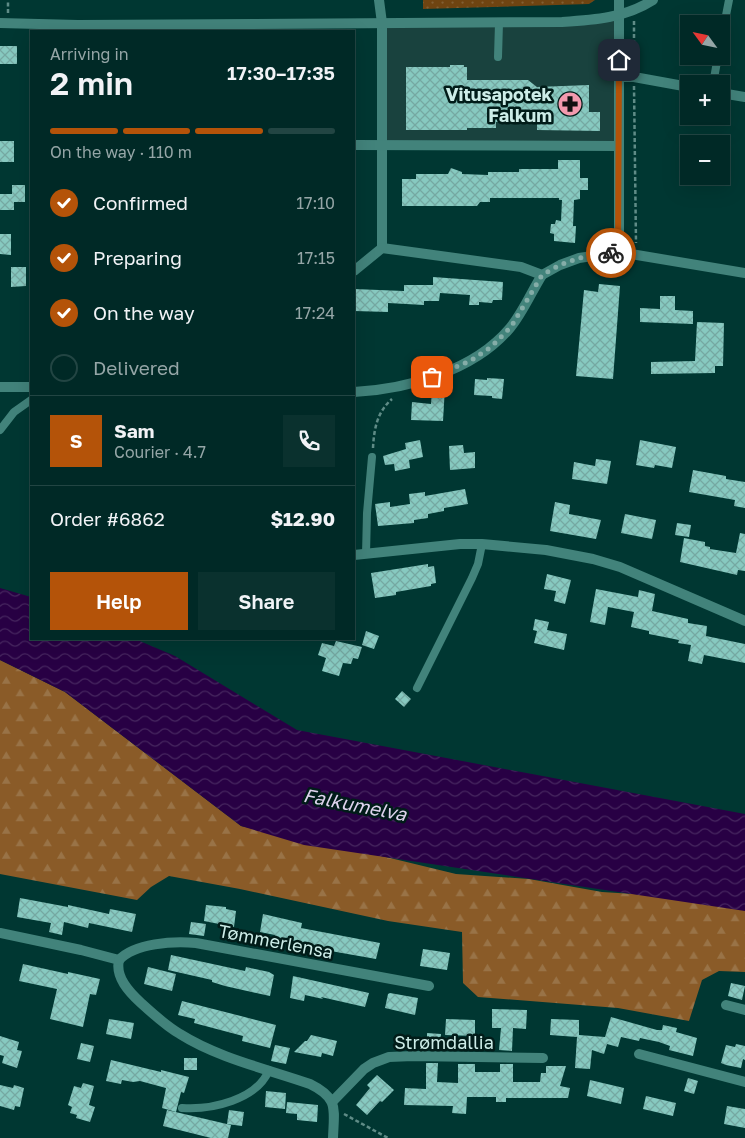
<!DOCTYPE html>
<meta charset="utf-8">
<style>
body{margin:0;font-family:"Golos Text",sans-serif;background:#0a312e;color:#f1f3f6;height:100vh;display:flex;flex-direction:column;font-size:19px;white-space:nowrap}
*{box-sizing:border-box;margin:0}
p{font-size:16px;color:#95a6a7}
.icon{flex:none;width:28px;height:28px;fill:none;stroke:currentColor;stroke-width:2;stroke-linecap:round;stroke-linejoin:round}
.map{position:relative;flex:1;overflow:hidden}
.drawer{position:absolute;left:30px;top:30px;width:325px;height:610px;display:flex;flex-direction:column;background:#002926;border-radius:0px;box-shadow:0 5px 20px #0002,0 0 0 1px #224543}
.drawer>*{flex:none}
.needle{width:32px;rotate:303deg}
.buttons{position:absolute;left:680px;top:15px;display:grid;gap:10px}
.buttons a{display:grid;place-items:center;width:50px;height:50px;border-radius:0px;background:#002926;box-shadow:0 5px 20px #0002,0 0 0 1px #224543;font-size:25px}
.pin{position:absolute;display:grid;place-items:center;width:42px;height:42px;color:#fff;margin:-21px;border-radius:10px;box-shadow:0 2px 8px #0006}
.courier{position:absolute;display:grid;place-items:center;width:50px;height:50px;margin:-25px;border:4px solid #b45309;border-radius:50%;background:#fff;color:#222;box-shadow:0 1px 6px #0007}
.headline em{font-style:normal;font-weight:600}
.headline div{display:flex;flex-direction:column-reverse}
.headline{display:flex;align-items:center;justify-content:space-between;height:85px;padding:0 20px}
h1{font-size:32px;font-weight:600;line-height:38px}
.bar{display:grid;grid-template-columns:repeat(4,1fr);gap:8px 5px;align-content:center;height:60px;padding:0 20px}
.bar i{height:6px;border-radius:4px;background:#224543}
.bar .selected{background:#b45309}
.bar p{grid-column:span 4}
.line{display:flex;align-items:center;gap:12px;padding:0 20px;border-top:1px solid #224543}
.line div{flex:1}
.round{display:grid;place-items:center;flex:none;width:52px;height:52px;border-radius:0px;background:#0a312e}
ol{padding:0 20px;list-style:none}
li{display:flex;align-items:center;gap:15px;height:55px}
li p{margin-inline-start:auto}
li .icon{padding:5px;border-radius:50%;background:#b45309;color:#fff;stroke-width:4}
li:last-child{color:#95a6a7}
li i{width:28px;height:28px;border:2px solid #224543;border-radius:50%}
.action{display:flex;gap:10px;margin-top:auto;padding:10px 20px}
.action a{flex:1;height:58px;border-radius:0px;background:#b45309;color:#fff;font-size:20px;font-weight:600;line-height:58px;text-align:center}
.action a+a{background:#0a312e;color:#f1f3f6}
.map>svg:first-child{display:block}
.built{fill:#19423e}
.forest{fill:url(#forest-firs)}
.park{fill:url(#park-dots)}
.water{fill:url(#water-waves)}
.building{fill:url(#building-cross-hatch)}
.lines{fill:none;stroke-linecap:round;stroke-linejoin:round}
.path{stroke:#5f8c87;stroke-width:2.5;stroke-dasharray:4 2.5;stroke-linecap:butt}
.service{stroke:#42837b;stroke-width:8}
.minor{stroke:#42837b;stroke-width:10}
.tertiary{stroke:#42837b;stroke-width:10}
.done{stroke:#85ada8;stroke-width:5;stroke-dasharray:0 9}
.route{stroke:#b45309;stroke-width:6}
.labels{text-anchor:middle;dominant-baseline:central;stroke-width:5;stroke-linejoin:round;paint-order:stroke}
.poi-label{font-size:18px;font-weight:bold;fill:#cdede8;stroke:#011c19;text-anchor:end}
.street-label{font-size:18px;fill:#cdede8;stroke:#011c19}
.water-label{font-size:19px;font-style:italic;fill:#ded3ed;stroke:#011c19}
</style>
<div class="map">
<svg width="745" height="1138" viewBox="0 0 745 1138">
<defs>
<pattern id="forest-firs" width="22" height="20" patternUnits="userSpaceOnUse" patternTransform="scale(1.25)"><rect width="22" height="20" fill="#8a5b28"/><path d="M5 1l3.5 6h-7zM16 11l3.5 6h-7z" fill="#997347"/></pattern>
<pattern id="park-dots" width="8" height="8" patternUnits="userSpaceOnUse" patternTransform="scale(1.25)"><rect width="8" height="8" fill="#6f4411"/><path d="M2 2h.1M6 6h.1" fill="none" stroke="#825f34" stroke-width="1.8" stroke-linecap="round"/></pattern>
<pattern id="water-waves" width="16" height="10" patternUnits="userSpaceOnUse" patternTransform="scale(1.25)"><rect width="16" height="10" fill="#280044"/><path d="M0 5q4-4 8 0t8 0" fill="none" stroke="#46265f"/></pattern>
<pattern id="building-cross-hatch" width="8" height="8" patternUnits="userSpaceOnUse" patternTransform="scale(1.25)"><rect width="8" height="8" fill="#87c9c0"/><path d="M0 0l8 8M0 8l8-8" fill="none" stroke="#75a8a2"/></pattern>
</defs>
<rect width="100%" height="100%" fill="#003732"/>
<path class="built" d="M619 16 618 146 381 145 382 23Z"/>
<path class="forest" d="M0 660 65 692 241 826 386 857 456 874 529 879 602 892 745 901V972L719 971 702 980 689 1021 618 1008 478 997 463 983 462 932 388 921 240 889 169 876 151 887 137 900 0 874Z"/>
<path class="park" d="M423 0H595L589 4 423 9Z"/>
<path class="water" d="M0 588 31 597V639H135L175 656 297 730 745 814V911L304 845 241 826 65 692 0 660Z"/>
<g class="building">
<rect x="0" y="46" width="17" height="18"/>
<path d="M450 65H464V67H467V80H528L537 87 589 85V112H600V131L537 130V122H496V128H467V130H406V67H450Z"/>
<rect x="0" y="141" width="14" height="21"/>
<path d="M558 160H580V178H588V190H580V199L574 200 573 226H576L575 243 554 241V234L550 233 551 224H555L556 220 561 221 562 200H559V198H490V202H480L477 206H402V179H416V174H448L451 168 462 172V174L488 175V172H519V169H558Z"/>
<path d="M12 185H25V202H14V210H0V194H12Z"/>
<path d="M0 234H11V255L0 254Z"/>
<path d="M11 267H26V286L11 287Z"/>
<path d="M433 277 503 282 502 300H493L492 303 479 302V305H469L470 295 440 293 439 301H424V305L388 303V312L354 311V289L404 291V285H433Z"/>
<path d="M599 284 620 286 613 379 576 376 584 290 598 292Z"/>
<path d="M660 296H675V310L693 311V324L640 322V308L660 309Z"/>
<path d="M697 322 724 323 723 366H715V373L651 374V362L695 361Z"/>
<path d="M487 378 504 379 502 399 492 398V396L474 395 475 379 487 380Z"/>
<path d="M432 386 445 387 443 421 411 420 412 402 431 404Z"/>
<path d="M420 440 423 457 409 460 410 468 395 471 394 464 385 465 383 456 406 449 405 443Z"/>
<path d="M640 440 676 447 672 468 655 465 654 468 636 465Z"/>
<path d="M463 445 464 453 475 452V468L450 470 449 446Z"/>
<path d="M596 459 611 461 607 484 572 479 574 462 595 466Z"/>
<path d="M693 470 726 476V479L745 482V508L734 506 735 500 689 492Z"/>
<path d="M465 489 468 504 444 508V511L428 514V518L414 520V523L378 526 375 504 390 502V507L410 504 409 494 425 492V496Z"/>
<path d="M555 502 570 505 569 514 601 520 596 539 550 531Z"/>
<path d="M625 514 656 520 652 539 621 533Z"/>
<path d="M677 523 691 525 689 537 675 535Z"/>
<path d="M740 533 745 534V571L738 570 737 575 680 562 684 538 705 542V546L710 547V549L736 553Z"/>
<path d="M428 564V567L434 566 436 583 431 584V586L396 592V595L375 598 371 573Z"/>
<path d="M547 574 571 580 565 604 554 601 556 591 544 589Z"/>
<path d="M596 589 638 597 639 590 655 594 652 611 688 619V623L707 626 706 636 745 644V663L704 655 702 664 688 661 691 645 678 643 679 640 649 634V631L631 627 634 612 608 607 605 625 590 622Z"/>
<path d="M535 619 549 622 547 630 567 634 564 650 534 643 537 631 533 630Z"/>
<path d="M366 631 379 636 374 649 362 645Z"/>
<path d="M336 641 362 647 358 659 353 658 351 664 343 663 339 676 322 671 326 658 318 655 322 643 334 646Z"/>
<path d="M402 691 411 699 404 707 395 699Z"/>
<path d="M20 898 68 907V905L109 914 110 909 136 914 132 932 89 923 88 928 64 922 62 935 49 932 51 923 17 917Z"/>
<path d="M206 905 226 907V909L236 911 234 927 204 921Z"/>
<path d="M263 914 302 923 301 928 380 943 376 959 308 947 309 944 274 938 275 935 260 932Z"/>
<path d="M191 922 206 924 204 936 189 934Z"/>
<path d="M423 949 450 953 447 970 420 966Z"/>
<path d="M171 955 245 971 246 967 269 972 274 975 270 996 225 986 212 982V980L168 970Z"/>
<path d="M23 964 68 974V972L100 979 96 995 90 994 83 1027 50 1019 57 989 19 981Z"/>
<path d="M148 967 176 974 172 991 144 984Z"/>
<path d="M293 976 369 993 365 1007 321 997 323 999 305 995 304 1001 290 998Z"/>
<path d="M731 983 745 986 742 1000 728 996Z"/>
<path d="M390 993 418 998 415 1015 385 1008 388 994Z"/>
<path d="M182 1001 276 1025 270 1048 242 1041 243 1036 194 1023 195 1019 178 1015Z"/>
<path d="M492 1009 527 1010 526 1029 513 1028 512 1051 499 1050 501 1028H492Z"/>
<path d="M611 1017 657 1030H662L663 1025 677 1028 676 1032 697 1038 693 1056 669 1050 670 1046 659 1042 640 1038 639 1041 621 1037 618 1047 607 1044 604 1054 592 1050 590 1069 575 1068 577 1037 550 1035 551 1019 579 1020V1035L605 1037Z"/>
<path d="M109 1019 134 1023 131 1039 106 1034Z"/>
<path d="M446 1019 475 1020V1036L445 1035Z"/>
<path d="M427 1033 441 1034 440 1046H438V1050L427 1049Z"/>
<path d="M311 1035 337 1041 333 1056 322 1053 321 1057 294 1052 305 1041H307Z"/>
<path d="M0 1036 19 1042 17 1050 22 1051 17 1068 2 1063 4 1056 0 1055Z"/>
<path d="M81 1043 94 1046 90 1062 77 1059Z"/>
<path d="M736 1044 745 1046V1060L743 1059 741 1068 726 1065 721 1063 726 1045 735 1047Z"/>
<path d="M275 1045 290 1048 286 1064 271 1061Z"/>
<rect x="184" y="1058" width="13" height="12"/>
<path d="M111 1060 161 1072V1070L189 1077 184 1093 181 1092 176 1112 162 1108 166 1088 140 1081 133 1082 122 1080 121 1084 106 1081Z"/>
<path d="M426 1063H438L437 1082 458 1083V1064H475V1072H500V1064H513V1082H540L541 1073H546V1066H566L560 1086 570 1088 568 1098H506V1102H496V1097H467L466 1114 452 1113 453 1106 404 1105 405 1088 426 1089Z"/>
<path d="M377 1075 394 1090 382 1102 380 1101 367 1115 356 1105 370 1088 367 1085Z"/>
<path d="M688 1078 698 1081 694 1094 684 1091Z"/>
<path d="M590 1080 624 1088 621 1104 587 1096Z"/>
<path d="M83 1083 94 1086 89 1105 95 1107 90 1122 76 1118 77 1115 70 1113 72 1107 68 1105 74 1086 81 1088Z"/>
<path d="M0 1085 13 1088 14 1085 24 1088 20 1107 15 1106 14 1110 0 1106Z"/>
<path d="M266 1091 286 1093 285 1109 265 1107Z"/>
<path d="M646 1096 676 1103 673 1116 643 1109Z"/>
<path d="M287 1102 318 1105 317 1122 297 1120V1114L286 1113Z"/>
<path d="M727 1106 745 1109V1128L724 1124Z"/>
<path d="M167 1110 231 1125 228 1138H211L163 1126Z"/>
<path d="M229 1110 244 1112 242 1126 227 1124Z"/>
</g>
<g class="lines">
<g class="path">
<path d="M8 13V0"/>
<path d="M634 21V66"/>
<path d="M634 86 636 243"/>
<path d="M373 448C374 429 377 412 392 399"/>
<path d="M344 1114 388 1138"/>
</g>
<g class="service">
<path d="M721 41 729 0"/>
<path d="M498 57 499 23"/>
<path d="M713 84 718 56"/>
<path d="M0 430 14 412 31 400"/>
<path d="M366 554 367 513 372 457"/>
<path d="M417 688 472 578 478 564 482 544"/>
<path d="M182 1108C211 1110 257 1100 269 1070"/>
</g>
<g class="minor">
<path d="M379 0 382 23V248"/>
<path d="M619 0V16"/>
<path d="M619 77H634L689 87"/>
<path d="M721 93 745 97"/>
<path d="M354 145 618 146"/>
<path d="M382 248 521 267 542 275 560 265 579 258 619 252"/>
<path d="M354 271 382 248"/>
<path d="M0 387H31"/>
<path d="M354 392C408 389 474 371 510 328 522 314 532 291 542 275"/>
<path d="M354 555 460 544H482L546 550 593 559 620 567 745 621"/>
<path d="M0 933 81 950 119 960C115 977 129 992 141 1003 153 1014 166 1026 180 1034 218 1058 267 1069 310 1084 339 1098 334 1109 333 1138"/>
<path d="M119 960C135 943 173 941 196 943L429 986"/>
<path d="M726 1005 745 1010"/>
<path d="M639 1054 745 1082"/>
<path d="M332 1102 364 1069 373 1063 389 1057 413 1056 543 1058"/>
</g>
<g class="tertiary">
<path d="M619 16V252L745 273"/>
<path d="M0 23 78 25 562 22C594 20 625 18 653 0"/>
</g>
</g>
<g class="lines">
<path class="done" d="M432 377 470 361 491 347 511 327 542 275 560 265 579 258 611 253"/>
<path class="route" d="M611 253 618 252 619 60"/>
</g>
<defs>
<symbol id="pharmacy-disc" viewBox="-11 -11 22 22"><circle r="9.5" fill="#f29aae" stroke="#011c19"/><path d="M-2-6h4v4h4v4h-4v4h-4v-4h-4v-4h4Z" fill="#111"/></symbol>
</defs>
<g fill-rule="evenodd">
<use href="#pharmacy-disc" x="556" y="90" width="28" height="28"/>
</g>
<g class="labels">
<g class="poi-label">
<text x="552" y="94">Vitusapotek<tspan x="552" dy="21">Falkum</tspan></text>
</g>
<g class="street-label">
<text transform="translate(276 941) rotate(11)">Tømmerlensa</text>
<text x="444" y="1042">Strømdallia</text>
</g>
<g class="water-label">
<text transform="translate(355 804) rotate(11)">Falkumelva</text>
</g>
</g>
</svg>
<div class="buttons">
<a><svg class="needle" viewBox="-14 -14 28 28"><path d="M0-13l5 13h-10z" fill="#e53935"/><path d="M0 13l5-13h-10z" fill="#95a6a7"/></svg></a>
<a>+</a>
<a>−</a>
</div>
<div class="pin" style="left:432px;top:377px;background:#ea580c"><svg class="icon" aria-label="bag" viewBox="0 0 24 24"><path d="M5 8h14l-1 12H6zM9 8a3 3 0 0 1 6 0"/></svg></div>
<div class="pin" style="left:619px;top:60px;background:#1f2937"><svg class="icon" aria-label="home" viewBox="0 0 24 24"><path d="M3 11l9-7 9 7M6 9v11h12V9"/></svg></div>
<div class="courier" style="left:611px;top:253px"><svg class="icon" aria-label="bike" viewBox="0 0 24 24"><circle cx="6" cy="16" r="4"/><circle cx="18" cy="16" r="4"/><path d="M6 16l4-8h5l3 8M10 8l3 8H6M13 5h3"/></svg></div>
<section class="drawer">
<div class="headline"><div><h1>2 min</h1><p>Arriving in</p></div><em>17:30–17:35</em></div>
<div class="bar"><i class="selected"></i><i class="selected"></i><i class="selected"></i><i></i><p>On the way · 110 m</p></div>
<ol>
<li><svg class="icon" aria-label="check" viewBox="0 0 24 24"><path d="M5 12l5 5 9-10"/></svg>Confirmed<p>17:10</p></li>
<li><svg class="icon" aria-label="check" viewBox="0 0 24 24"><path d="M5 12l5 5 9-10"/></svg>Preparing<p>17:15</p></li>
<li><svg class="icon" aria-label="check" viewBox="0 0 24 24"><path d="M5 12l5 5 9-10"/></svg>On the way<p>17:24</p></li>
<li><i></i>Delivered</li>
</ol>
<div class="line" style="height:90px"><b class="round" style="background:#b45309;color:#fff">S</b><div><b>Sam</b><p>Courier · 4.7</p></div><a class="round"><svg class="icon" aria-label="phone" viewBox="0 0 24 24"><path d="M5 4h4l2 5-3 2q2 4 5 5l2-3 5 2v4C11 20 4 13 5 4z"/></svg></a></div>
<div class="line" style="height:65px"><div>Order #6862</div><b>$12.90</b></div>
<div class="action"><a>Help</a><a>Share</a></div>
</section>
</div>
